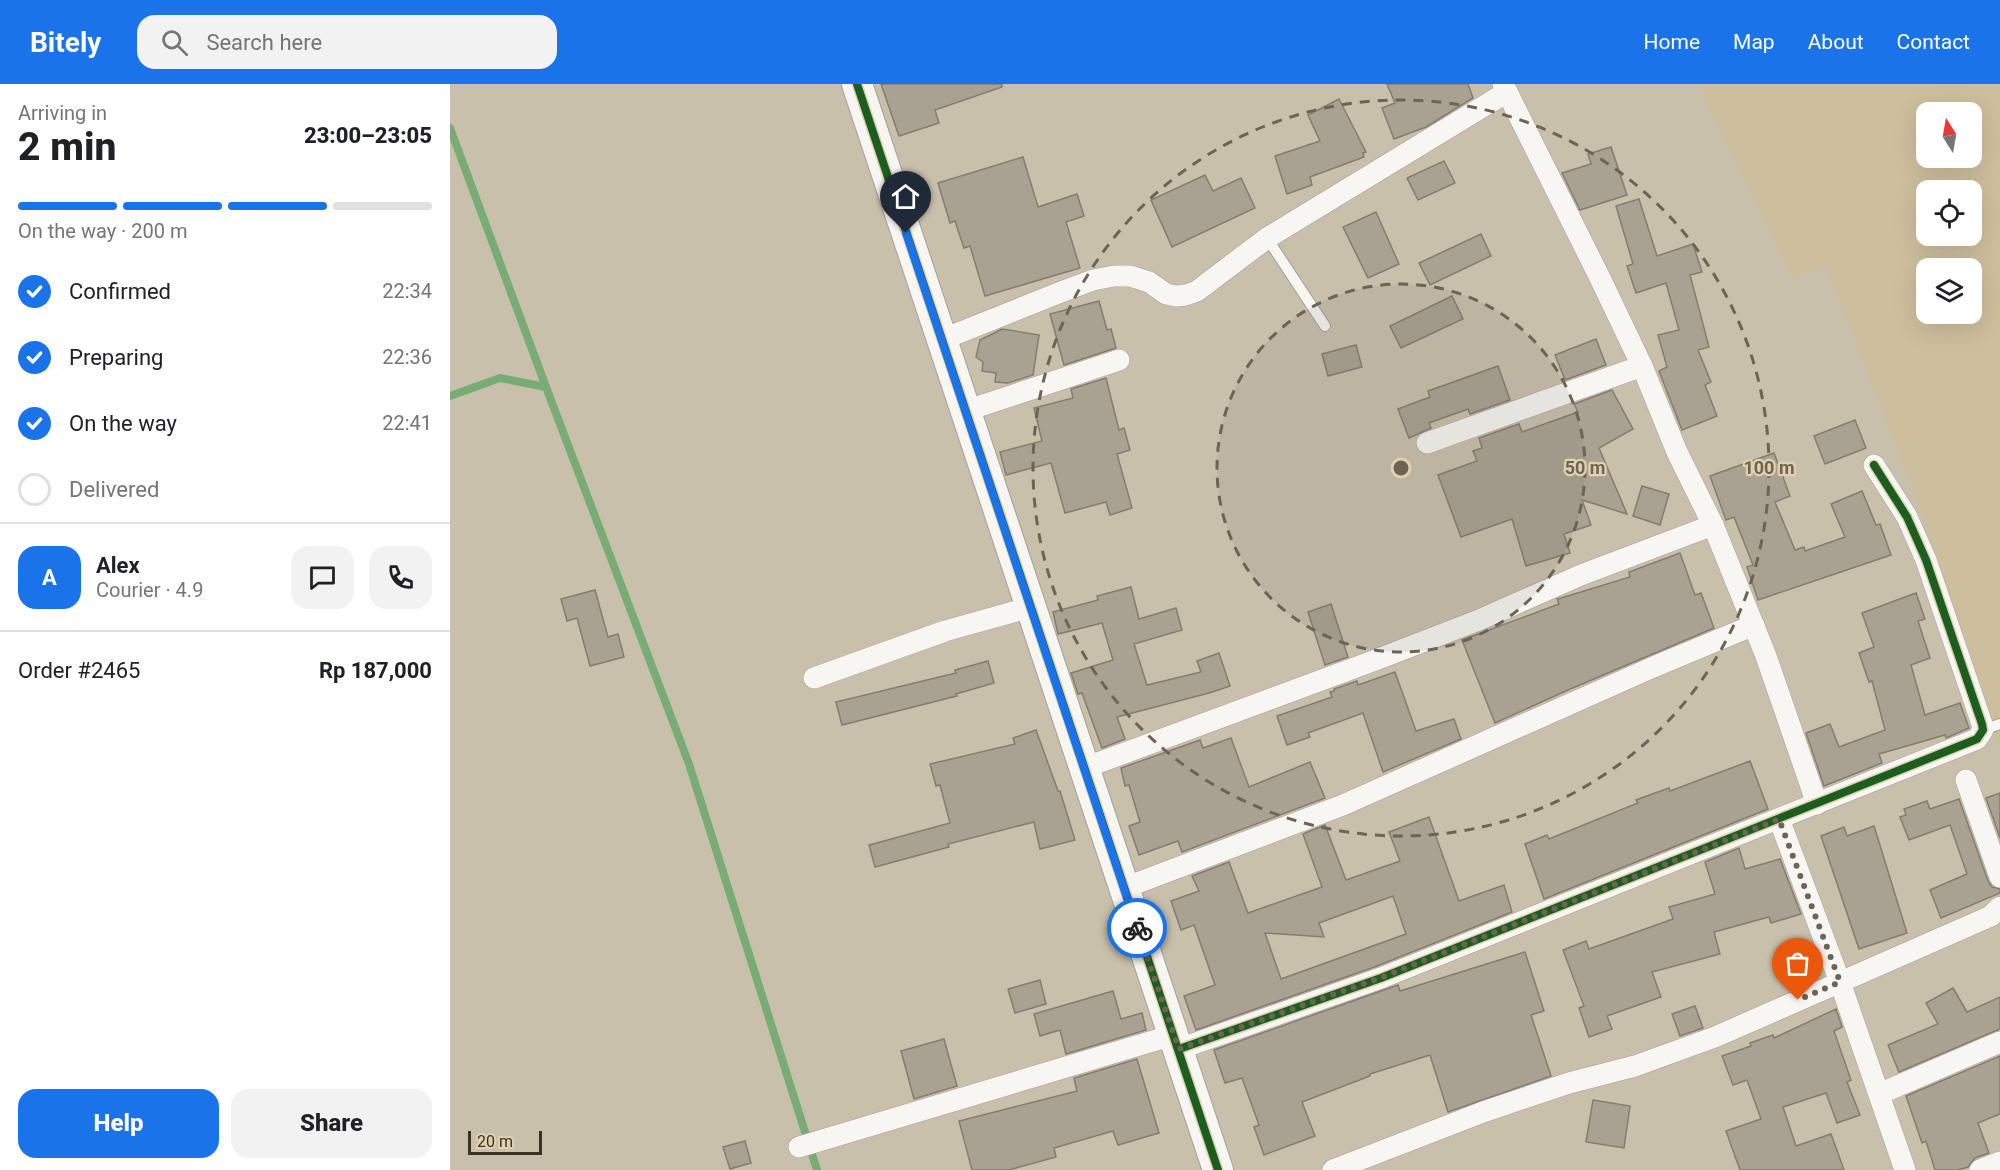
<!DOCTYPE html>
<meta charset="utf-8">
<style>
body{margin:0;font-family:Roboto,sans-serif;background:#f2f2f2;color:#202124;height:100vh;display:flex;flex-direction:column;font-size:22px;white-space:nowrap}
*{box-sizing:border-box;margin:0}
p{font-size:20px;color:#757577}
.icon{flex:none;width:33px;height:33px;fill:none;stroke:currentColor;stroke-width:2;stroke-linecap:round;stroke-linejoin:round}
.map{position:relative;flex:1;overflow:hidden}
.side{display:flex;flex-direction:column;background:#fff;width:450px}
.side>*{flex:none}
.needle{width:39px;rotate:349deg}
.tools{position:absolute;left:1466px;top:18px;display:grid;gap:12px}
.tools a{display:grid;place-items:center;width:66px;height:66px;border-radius:12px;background:#fff;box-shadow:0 6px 24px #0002;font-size:30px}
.scale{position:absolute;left:18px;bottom:15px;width:74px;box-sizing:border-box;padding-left:6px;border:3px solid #3a3325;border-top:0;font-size:16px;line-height:21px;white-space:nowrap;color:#3a3325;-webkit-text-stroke:4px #e2d1ad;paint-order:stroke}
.pin{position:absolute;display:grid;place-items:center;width:51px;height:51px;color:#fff;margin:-62px -26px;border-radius:50% 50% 50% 0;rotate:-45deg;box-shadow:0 0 6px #0007}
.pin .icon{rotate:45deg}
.courier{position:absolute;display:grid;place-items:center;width:60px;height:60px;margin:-30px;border:4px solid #1a73e8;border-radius:50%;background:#fff;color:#222;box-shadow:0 2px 8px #0007}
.summary em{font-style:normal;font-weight:800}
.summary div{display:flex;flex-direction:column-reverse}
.summary{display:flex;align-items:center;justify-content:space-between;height:102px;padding:0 18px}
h1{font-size:39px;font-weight:800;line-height:45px}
.bar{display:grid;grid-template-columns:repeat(4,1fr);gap:9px 6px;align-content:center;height:72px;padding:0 18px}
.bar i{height:8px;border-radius:4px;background:#e0e0e0}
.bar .active{background:#1a73e8}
.bar p{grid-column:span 4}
.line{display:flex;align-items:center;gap:15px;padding:0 18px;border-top:2px solid #e0e0e0}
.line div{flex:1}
.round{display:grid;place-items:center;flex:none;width:63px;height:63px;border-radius:18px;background:#f2f2f2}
ol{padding:0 18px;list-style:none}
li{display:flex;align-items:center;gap:18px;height:66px}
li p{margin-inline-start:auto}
li .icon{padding:6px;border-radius:50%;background:#1a73e8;color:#fff;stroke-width:4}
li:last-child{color:#757577}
li i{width:33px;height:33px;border:3px solid #e0e0e0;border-radius:50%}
.button{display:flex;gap:12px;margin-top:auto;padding:12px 18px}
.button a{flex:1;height:69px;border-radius:18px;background:#1a73e8;color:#fff;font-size:24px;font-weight:800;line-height:69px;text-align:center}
.button a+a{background:#f2f2f2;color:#202124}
header{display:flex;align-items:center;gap:36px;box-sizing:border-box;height:84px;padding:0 30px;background:#1a73e8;color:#fff}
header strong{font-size:28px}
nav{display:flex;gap:33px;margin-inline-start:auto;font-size:21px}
.search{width:420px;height:54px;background:#f2f2f2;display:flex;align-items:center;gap:15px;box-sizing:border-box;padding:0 21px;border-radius:18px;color:#757577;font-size:22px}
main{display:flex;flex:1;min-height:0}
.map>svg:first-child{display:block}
.built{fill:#cdbe9d;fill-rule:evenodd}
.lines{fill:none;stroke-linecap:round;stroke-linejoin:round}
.stream{stroke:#79ac75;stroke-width:8}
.building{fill:#a9a292;stroke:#847d6e;stroke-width:1.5;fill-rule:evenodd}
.lane-casing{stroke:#a6a090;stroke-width:12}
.street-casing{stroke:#a6a090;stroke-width:22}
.secondary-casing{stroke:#a6a090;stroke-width:32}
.lane{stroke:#f7f6f3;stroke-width:10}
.street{stroke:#f7f6f3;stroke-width:21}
.secondary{stroke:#f7f6f3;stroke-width:30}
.cycleway-casing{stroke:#e2d1ad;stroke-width:11}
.cycleway{stroke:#1b5e20;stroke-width:8}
.done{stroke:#6c6454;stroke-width:6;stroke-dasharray:0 10.8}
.route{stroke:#1a73e8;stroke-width:8}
.ring{fill:none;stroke:#6c6454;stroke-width:3;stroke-dasharray:10 8}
.centre{fill:#6c6454;stroke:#e2d1ad;stroke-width:3}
.ring-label{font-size:18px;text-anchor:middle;font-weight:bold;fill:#6c6454;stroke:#e2d1ad;stroke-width:4.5;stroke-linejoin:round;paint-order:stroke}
</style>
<header>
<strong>Bitely</strong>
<div class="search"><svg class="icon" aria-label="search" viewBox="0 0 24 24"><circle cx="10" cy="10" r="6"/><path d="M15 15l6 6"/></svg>Search here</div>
<nav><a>Home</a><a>Map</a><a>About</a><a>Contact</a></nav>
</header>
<main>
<section class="side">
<div class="summary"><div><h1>2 min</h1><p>Arriving in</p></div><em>23:00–23:05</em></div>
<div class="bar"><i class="active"></i><i class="active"></i><i class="active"></i><i></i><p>On the way · 200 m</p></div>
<ol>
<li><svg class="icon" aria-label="check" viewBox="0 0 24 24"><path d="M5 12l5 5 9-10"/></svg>Confirmed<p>22:34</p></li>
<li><svg class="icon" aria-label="check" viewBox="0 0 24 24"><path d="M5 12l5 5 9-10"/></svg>Preparing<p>22:36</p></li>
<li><svg class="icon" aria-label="check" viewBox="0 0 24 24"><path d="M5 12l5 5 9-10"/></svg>On the way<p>22:41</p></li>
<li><i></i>Delivered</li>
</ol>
<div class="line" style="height:108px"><b class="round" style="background:#1a73e8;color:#fff">A</b><div><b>Alex</b><p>Courier · 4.9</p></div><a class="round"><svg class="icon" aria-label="chat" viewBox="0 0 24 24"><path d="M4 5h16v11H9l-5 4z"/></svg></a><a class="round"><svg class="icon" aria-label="phone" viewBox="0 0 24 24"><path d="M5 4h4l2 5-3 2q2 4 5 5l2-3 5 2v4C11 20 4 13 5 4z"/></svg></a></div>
<div class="line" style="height:78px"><div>Order #2465</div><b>Rp 187,000</b></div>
<div class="button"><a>Help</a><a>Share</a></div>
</section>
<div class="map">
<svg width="1550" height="1086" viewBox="0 0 1550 1086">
<rect width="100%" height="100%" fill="#c9c0ac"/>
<path class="built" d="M1248 0H1550V668L1476 439 1375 181 1342 196ZM1476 28H1521V74H1476ZM1476 106H1521V152H1476ZM1476 184H1521V230H1476Z"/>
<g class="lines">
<g class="stream">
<path d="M0 44 96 303 239 680 367 1086"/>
<path d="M0 312 50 294 96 303"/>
</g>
</g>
<g class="building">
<path d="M431 0H552V3L485 26 489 39 449 52Z"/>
<path d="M937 0H1018L1023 14 976 43 944 55 932 24 945 19Z"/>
<path d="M889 15 916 68 913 69 914 73 860 93 862 101 837 110 825 72 870 57 858 31Z"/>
<path d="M1161 63 1177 111 1130 126 1112 89 1141 80 1138 70Z"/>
<path d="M573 73 588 123 627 110 634 132 616 138 630 184 535 212 520 162 514 164 505 137 500 139 488 99Z"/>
<path d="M994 77 1005 99 968 116 957 94Z"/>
<path d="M755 91 763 107 791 94 805 124 722 163 701 116Z"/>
<path d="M1189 115 1207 172 1243 160 1252 188 1240 191 1259 263 1248 266 1261 298 1255 301 1267 332 1232 346 1209 287 1217 283 1208 251 1229 246 1216 199 1186 209 1177 182 1183 180 1166 122Z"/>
<path d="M926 128 949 180 918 194 893 143Z"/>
<path d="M1031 150 1041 172 980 201 969 179Z"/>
<path d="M1002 212 1013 235 951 264 940 242Z"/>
<path d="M649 217 657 246 661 245 666 264 614 281 600 230Z"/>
<path d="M552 245 589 251 583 291 558 299 545 298 546 289 532 287 533 278 526 273 530 256Z"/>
<path d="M1146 255 1156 281 1115 296 1105 271Z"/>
<path d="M906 261 912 283 878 292 872 270Z"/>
<path d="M1048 282 1060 316 1020 330 1018 325 979 339 981 344 959 354 948 325 980 313 978 307Z"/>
<path d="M656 294 669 346 674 344 680 366 667 370 682 424 660 431 656 418 615 429 601 379 556 391 550 368 592 357 584 324 623 314 621 305Z"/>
<path d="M1162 306 1183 345 1149 364 1177 430 1132 416 1141 441 1114 450 1120 469 1076 482 1062 435 1011 453 988 391 1027 377 1023 367 1032 364 1029 354 1069 340 1072 348 1128 328 1124 320Z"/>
<path d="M1405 336 1416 364 1375 380 1364 352Z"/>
<path d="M1324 369 1340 412 1325 418 1345 466 1354 463 1355 467 1395 453 1381 420 1412 407 1426 441 1430 440 1441 471 1308 516 1297 483 1303 481 1284 433 1276 436 1260 392Z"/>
<path d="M1192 402 1219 410 1210 441 1183 432Z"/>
<path d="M1230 469 1245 511 1251 509 1264 544 1118 606 1045 639 1012 556 1109 520 1107 515 1111 514 1180 493 1179 488Z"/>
<path d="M681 503 689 535 726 524 732 546 684 560 697 601 751 588 747 577 769 569 780 602 759 609 667 633 675 655 652 664 632 609 628 610 621 589 663 576 652 539 608 550 603 528 648 516 647 512Z"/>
<path d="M145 506 158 553 168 550 174 573 140 582 127 534 117 537 111 515Z"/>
<path d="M1466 509 1475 535 1468 537 1480 574 1461 581 1475 631 1510 619 1519 644 1496 654 1495 651 1429 670 1432 679 1374 702 1356 649 1380 640 1389 663 1435 646 1422 597 1419 598 1409 569 1424 563 1412 529Z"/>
<path d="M881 520 898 573 875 581 858 528Z"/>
<path d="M538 577 544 599 506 610 507 612 392 641 386 618 506 589 505 586Z"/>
<path d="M945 588 966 647 1004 635 1011 655 933 688 913 629 858 649 860 653 837 661 827 632 882 613 880 608 884 607V605L907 597 908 601Z"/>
<path d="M586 646 608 707H610L625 756 590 765 584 738 498 760 499 763 425 783 419 761 500 739 490 701 486 702 480 680 565 660 563 654Z"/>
<path d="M781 654 799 703 860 678 875 714 732 768 728 757 689 771 679 742 690 738 679 701 675 702 671 684 750 656 753 664Z"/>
<path d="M1300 677 1318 725 1094 815 1075 760 1097 751 1099 755 1188 719 1186 716 1219 704 1220 707Z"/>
<path d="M1550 709V754L1536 714Z"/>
<path d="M1509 715 1538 797 1542 803 1550 805V809L1491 834 1480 806 1517 790 1500 741 1459 756 1450 733 1456 731 1454 725 1477 717 1480 725Z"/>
<path d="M979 733 1009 817 1054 801 1062 828 927 882 746 946 734 912 765 901 744 841 731 846 721 817 749 807 742 792 779 778 798 829 872 803 853 750 875 741 896 796 950 777 939 748ZM943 812 956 850 831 895 815 849 874 853 869 839Z"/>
<path d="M1424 742 1457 849 1409 865 1371 752 1394 743 1397 752Z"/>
<path d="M1289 764 1295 785 1330 775 1351 830 1321 839 1319 833 1264 848 1270 870 1202 888 1211 913 1157 932 1162 945 1139 953 1129 924 1134 922 1113 866 1136 857 1139 865 1223 835 1219 823 1265 810 1255 778Z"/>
<path d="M1075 868 1094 927 1081 931 1101 992 998 1028 980 971 920 990V992L852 1018 865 1052 814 1071 804 1043 809 1041 792 994 775 999 764 966 948 901 950 907Z"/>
<path d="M590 896 596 920 565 929 558 905Z"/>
<path d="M1503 904 1517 928 1550 913V945L1449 988 1438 961 1488 940 1476 919Z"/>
<path d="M663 907 671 935 692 929 696 946 616 970 610 946 590 952 584 930Z"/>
<path d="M1245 922 1253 944 1230 952 1222 930Z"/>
<path d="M1386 925 1392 943 1384 947 1401 996 1397 998 1410 1031 1387 1039 1376 1009 1333 1023 1346 1062 1381 1050 1394 1086H1290L1276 1047 1311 1035 1297 996 1283 1001 1272 972 1301 962 1300 959 1323 951 1324 954Z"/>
<path d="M494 955 507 1002 464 1015 451 967Z"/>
<path d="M1550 972V1030L1528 1039 1539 1069 1525 1074 1518 1083 1508 1086H1485L1476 1057 1472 1059 1456 1012Z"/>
<path d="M687 975 709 1049 668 1061 663 1047 604 1064 606 1073 559 1086H522L509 1037 627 1007 624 994Z"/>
<path d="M1143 1016 1180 1022 1174 1064 1136 1058Z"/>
<path d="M295 1057 301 1079 280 1085 273 1063Z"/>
</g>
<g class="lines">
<defs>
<g id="lane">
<path d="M817 154 875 242"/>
<path d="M1533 646 1550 640"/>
</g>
<g id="street">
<path d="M1057 8 1149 192 1192 282 1227 368 1263 441 1316 572 1367 720"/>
<path d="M491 256 611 208 643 196 664 192H680L699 198 716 210 726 212 736 211 747 207 817 154 1057 8 1053 0"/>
<path d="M515 327 669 276"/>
<path d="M977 359 1192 282"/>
<path d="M364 594 495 547 581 523"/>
<path d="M634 684 923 577 1029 536 1131 491 1263 441"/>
<path d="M1516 696 1550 793"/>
<path d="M1329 735 1390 898 1455 1086"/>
<path d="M674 804 893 721 1201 584 1304 541"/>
<path d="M729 965 931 894 1527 655 1533 646 1532 640 1476 476 1457 433 1424 381"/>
<path d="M1429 1010 1550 958"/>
<path d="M349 1063 723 951"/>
<path d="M883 1086 1033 1028 1119 999 1185 982 1265 953 1541 832 1550 823"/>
<path d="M1530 1086 1550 1078"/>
</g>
<path id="secondary" d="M407 0 768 1086"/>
</defs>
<use href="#lane" class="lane-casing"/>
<use href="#street" class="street-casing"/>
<use href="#secondary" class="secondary-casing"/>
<use href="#lane" class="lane"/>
<use href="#street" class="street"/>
<use href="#secondary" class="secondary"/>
<defs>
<g id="cycleway">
<path d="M407 0 768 1086"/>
<path d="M729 965 931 894 1527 655 1533 646 1532 640 1476 476 1457 433 1424 381"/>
</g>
</defs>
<use href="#cycleway" class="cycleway-casing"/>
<use href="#cycleway" class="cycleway"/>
</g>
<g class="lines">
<path class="done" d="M687 844 729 965 930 894 1329 735 1390 898 1348 916"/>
<path class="route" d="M456 149 687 844"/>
</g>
<circle cx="951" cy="384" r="184" fill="#6c6454" fill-opacity=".12"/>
<g class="ring">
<circle cx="951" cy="384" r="184"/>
<circle cx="951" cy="384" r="368"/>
</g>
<circle cx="951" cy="384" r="9" class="centre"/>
<g class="ring-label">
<text x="1135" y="390">50 m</text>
<text x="1319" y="390">100 m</text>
</g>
</svg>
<div class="tools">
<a><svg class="needle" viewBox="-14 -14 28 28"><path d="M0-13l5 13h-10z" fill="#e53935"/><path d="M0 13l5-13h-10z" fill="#757577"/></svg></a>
<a><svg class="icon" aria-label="locate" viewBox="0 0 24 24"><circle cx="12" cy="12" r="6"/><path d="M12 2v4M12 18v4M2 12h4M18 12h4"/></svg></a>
<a><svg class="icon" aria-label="layers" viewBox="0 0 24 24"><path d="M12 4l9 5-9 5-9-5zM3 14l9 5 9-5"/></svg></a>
</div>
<div class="scale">20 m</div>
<div class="pin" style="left:1348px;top:916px;background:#ea580c"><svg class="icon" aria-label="bag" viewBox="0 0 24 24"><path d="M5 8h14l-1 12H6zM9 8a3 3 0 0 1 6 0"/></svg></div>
<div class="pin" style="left:456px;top:149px;background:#1f2937"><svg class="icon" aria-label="home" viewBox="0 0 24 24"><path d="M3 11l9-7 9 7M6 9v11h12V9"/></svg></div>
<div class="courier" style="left:687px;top:844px"><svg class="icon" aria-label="bike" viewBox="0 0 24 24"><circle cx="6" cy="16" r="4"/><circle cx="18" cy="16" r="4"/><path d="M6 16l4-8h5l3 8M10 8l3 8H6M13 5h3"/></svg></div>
</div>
</main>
